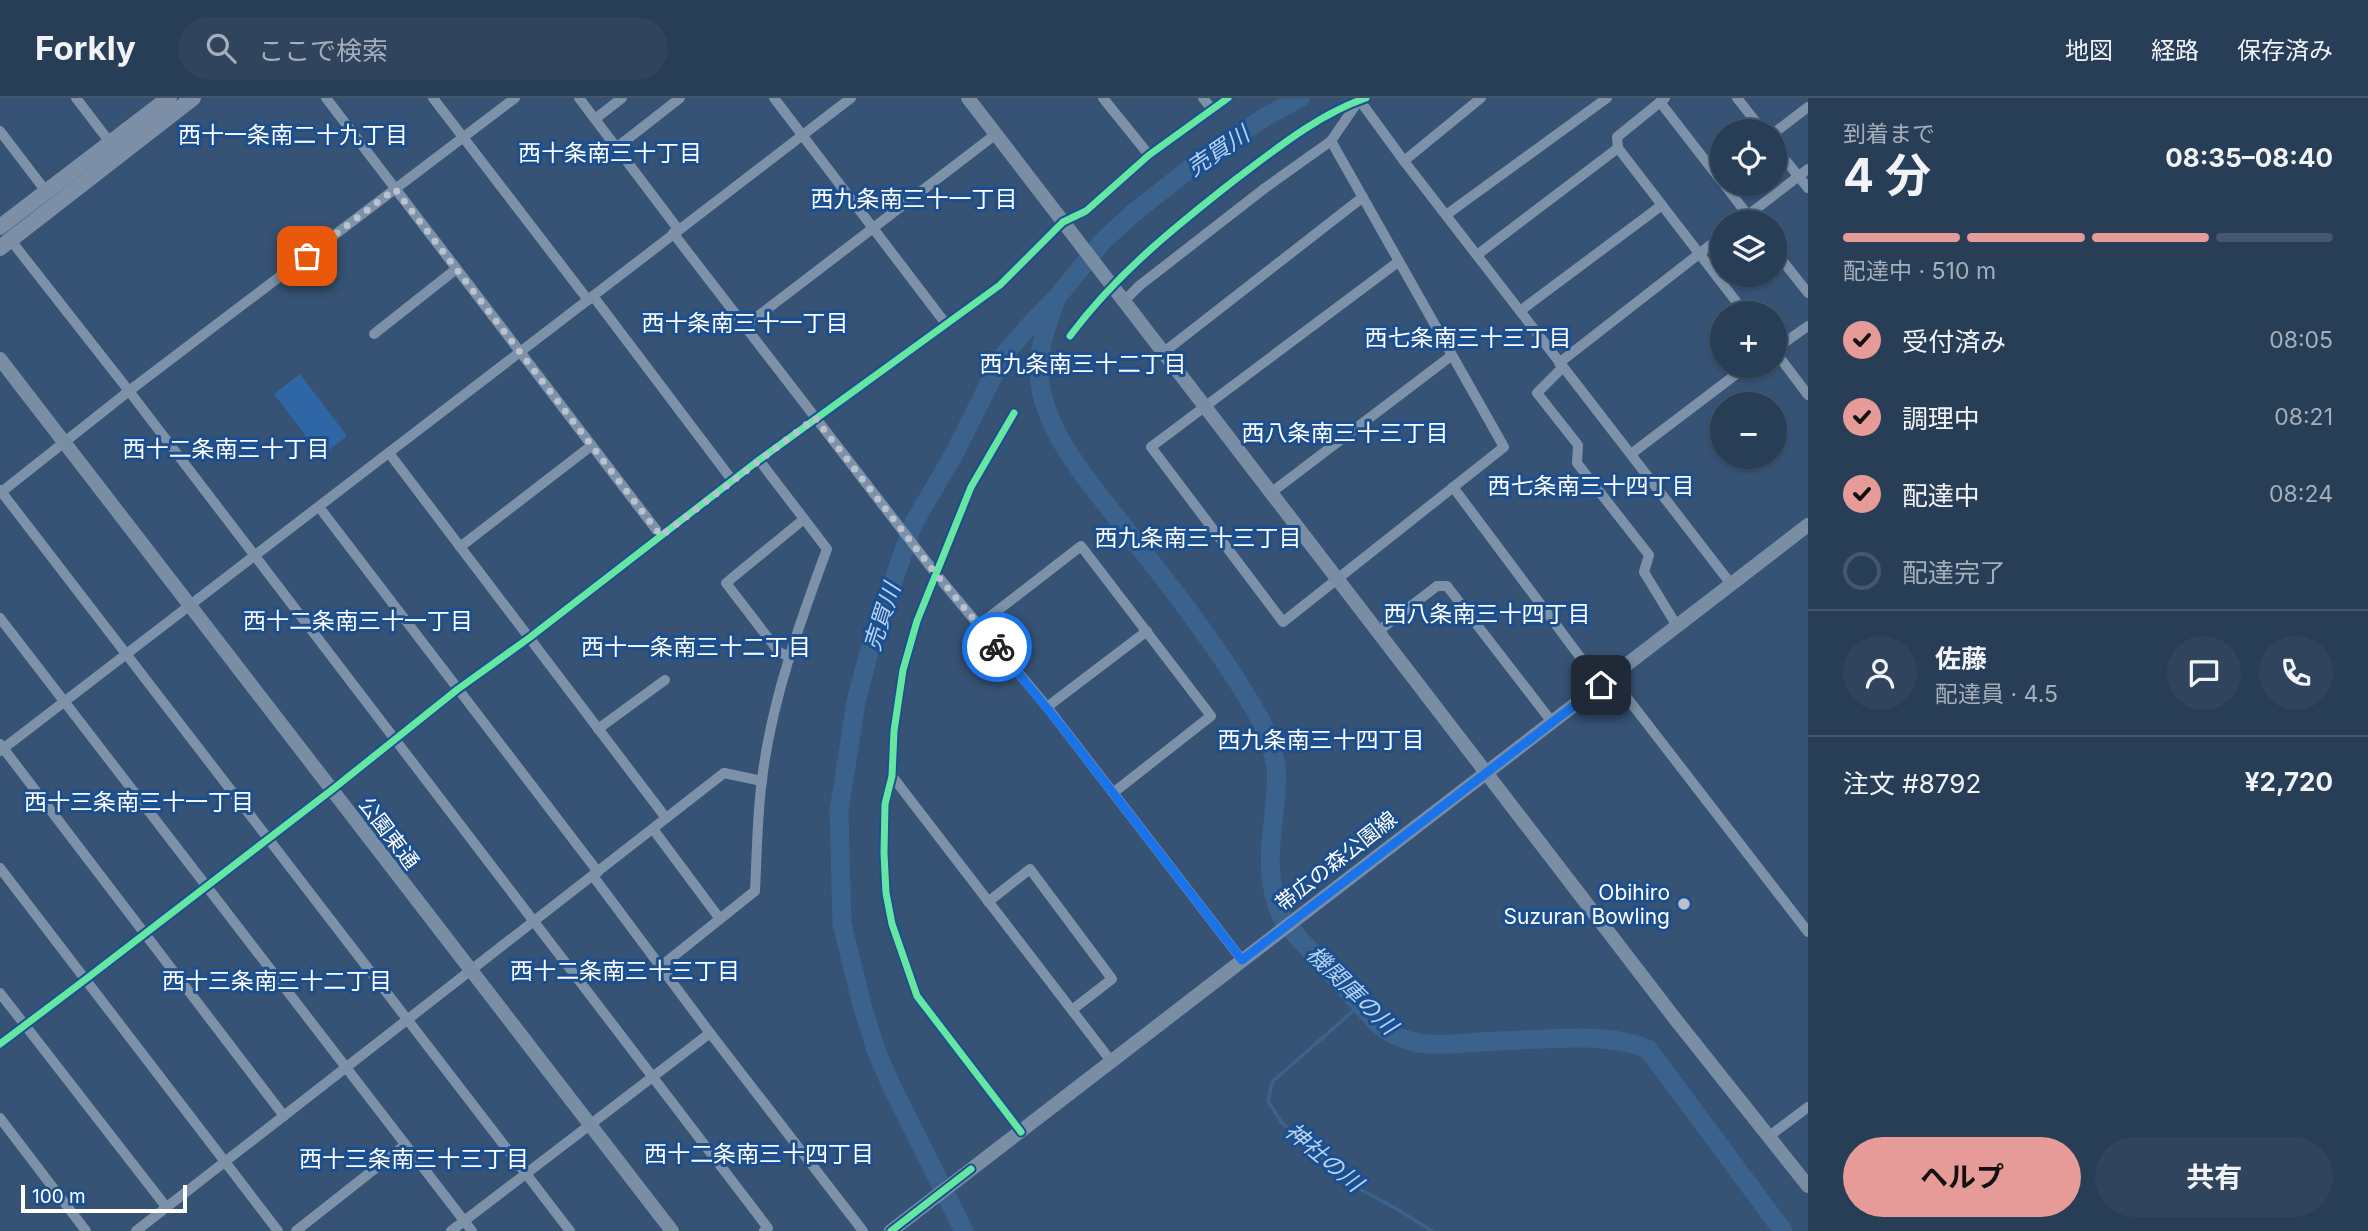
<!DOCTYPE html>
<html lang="ja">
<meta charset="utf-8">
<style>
body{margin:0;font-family:Inter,"Noto Sans JP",sans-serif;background:#30455d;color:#f1f3f6;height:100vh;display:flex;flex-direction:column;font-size:26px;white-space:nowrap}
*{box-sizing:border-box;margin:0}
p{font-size:23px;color:#a5aeba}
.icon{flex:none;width:38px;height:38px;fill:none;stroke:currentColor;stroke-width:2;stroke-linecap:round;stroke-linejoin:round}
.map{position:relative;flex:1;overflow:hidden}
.side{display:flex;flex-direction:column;background:#283e57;width:560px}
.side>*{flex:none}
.buttons{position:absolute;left:1710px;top:21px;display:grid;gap:14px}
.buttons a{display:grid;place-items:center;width:77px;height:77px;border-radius:50%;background:#283e57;box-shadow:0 2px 5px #0004,0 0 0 2px #44576d;font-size:35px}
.scale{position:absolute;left:21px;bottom:18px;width:166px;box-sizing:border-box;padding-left:7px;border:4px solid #fff;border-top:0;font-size:19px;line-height:24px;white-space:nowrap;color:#fff;-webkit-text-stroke:5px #1b4f8f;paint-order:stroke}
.pin{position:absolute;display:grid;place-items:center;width:60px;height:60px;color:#fff;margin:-30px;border-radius:14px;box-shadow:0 4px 10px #0006}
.courier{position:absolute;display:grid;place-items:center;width:70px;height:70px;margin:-35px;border:5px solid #1a73e8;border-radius:50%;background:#fff;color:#222;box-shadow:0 2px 9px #0007}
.overview em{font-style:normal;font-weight:700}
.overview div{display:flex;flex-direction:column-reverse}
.overview{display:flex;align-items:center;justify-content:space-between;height:119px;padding:0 35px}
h1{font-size:46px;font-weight:700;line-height:52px}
.bar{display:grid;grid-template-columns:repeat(4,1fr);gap:10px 7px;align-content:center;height:84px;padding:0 35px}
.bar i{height:9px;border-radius:5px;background:#44576d}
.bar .selected{background:#e69b98}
.bar p{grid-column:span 4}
.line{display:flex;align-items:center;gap:18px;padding:0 35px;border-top:2px solid #44576d}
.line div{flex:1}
.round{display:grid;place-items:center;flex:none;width:74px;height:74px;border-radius:37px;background:#30455d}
ol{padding:0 35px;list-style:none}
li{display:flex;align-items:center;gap:21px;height:77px}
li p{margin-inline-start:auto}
li .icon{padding:7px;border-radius:50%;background:#e69b98;color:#111;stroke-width:4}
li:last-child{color:#a5aeba}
li i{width:38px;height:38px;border:4px solid #44576d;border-radius:50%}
.action{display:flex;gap:14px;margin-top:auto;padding:14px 35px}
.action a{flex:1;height:80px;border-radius:42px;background:#e69b98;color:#111;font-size:28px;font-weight:700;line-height:80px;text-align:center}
.action a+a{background:#30455d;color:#f1f3f6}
header{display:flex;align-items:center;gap:42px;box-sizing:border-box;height:98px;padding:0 35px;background:#283e57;border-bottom:2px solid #44576d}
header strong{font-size:33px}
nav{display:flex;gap:38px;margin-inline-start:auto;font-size:24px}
.search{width:490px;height:63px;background:#30455d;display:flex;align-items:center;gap:18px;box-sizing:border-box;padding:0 24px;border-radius:38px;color:#a5aeba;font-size:26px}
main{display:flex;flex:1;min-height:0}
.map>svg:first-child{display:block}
.green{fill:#2f66a5}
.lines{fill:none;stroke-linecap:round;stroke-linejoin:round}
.stream{stroke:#3b618d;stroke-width:3.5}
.river{stroke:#3b618d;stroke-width:19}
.street{stroke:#7d92a8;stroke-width:10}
.secondary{stroke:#798da4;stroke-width:14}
.primary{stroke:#7d8ea7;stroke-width:16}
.cycleway-casing{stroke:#1b4f8f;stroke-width:11}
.cycleway{stroke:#66e7a1;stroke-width:7}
.done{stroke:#b9c2ce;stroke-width:7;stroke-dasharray:0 12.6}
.route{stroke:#1a73e8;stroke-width:9}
.poi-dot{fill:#b9c2ce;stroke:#1b4f8f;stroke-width:2.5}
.labels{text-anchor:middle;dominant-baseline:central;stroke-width:6;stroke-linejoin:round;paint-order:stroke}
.street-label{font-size:21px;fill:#fff;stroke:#1b4f8f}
.poi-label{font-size:21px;fill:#fff;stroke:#1b4f8f;text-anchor:end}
.neighbourhood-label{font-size:23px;fill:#fff;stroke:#1b4f8f}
.water-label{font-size:23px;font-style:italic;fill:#b5d3f5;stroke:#1b4f8f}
</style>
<header>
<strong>Forkly</strong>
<div class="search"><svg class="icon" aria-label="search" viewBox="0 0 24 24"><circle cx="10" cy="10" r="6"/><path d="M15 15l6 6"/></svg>ここで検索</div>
<nav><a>地図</a><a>経路</a><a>保存済み</a></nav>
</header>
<main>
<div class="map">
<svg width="1808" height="1133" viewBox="0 0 1808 1133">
<rect width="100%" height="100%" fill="#365274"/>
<path class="green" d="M300 276 347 338 321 358 274 296Z"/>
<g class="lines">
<path class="stream" d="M1360 907 1272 984 1268 1003 1282 1025 1354 1088 1395 1110 1432 1133"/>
<g class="river">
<path d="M1057 199C1046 229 1034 260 1041 292 1052 344 1092 387 1123 428 1170 488 1218 548 1256 614 1266 630 1273 650 1276 669 1278 684 1275 701 1274 716 1269 753 1266 792 1285 825L1378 926C1415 957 1454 944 1498 943 1544 942 1605 933 1648 951L1783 1133"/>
<path d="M964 1133 891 987 876 952 862 907 842 826 839 713 856 604 869 554 913 426 953 358 1003 258 1029 228 1057 199 1103 143 1131 117 1197 65 1265 19 1300 0"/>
</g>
<g class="street">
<path d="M76 0 112 47"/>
<path d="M326 0 661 438"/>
<path d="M433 0 588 202"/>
<path d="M579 0 678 131"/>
<path d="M774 0 946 226"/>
<path d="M1103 0 1149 57"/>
<path d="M1203 0 1212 11"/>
<path d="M1358 0 1404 63 1731 486"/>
<path d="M1737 0 1763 33"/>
<path d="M1359 2 1331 43 1504 349 1283 524 1151 349 1398 164"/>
<path d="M1660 4 1722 84"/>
<path d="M595 21 622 0"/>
<path d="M0 33 48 96"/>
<path d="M1774 35 1808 9"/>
<path d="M1774 48 1808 90"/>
<path d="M616 50 680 0"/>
<path d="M1618 50 1617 39 1665 0"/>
<path d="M1404 63 1481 0"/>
<path d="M1724 86 1753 124"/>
<path d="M1446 117 1607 0"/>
<path d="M1739 124 1808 71"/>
<path d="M673 135 936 476 1047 609 1242 862"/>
<path d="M9 140 129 293 768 1130 764 1133"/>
<path d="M1774 152 1808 195"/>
<path d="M1477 157 1618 50 1745 215"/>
<path d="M593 198 732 382"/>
<path d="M1124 203 1139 188 1265 90 1331 43"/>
<path d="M1520 213 1662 107"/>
<path d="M745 228 996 36"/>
<path d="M1808 228 1774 252 1808 297"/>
<path d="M374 236 455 172"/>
<path d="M1164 254 1363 99"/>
<path d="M1559 265 1722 138"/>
<path d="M1563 269 1537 295 1578 347 1577 365 1649 457 1644 474 1677 528"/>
<path d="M389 355 666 720"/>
<path d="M1631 356 1747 268"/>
<path d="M1453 389 1601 587"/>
<path d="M0 392 570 1133"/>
<path d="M1272 394 1451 258"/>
<path d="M0 395 129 293 515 0"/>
<path d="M319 409 598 774"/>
<path d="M460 449 591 348"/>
<path d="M936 476 917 523 903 572 894 633 892 678 885 706 884 755 886 795 892 826 917 898 1021 1034"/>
<path d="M0 520 472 1133"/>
<path d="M979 527 1081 448 1211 618 1113 695"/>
<path d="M1377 534 1437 488H1447L1552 624"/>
<path d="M790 559 779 554 726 485 804 421"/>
<path d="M1611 579 1808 834"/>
<path d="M1047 609 1147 533"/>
<path d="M598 631 665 582"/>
<path d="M0 646 284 1018"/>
<path d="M0 653 851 0"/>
<path d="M892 678 1111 963"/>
<path d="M653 731 720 821"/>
<path d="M0 770 278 1133"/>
<path d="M593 778 710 935 863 1133"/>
<path d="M988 804 1030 771 1112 881 1072 912"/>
<path d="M660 869 755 793C757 756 757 718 762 682 771 604 800 524 827 451L759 362"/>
<path d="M0 895 167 1110"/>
<path d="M0 946 86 881 333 691 458 591 529 540 759 362 1000 187 1063 124 1086 113 1149 57 1228 0"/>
<path d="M0 1020 86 1133"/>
<path d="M1768 1039 1808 1009"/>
<path d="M136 1133 724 675 762 683"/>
<path d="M296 1133 405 1047"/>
<path d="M451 1133 710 935"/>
</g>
<g class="secondary">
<path d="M968 0 1676 922 1808 1088"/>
<path d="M0 261 672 1133"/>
<path d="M891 1133 1808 427"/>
</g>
<g class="primary">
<path d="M0 129 169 0"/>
<path d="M0 150 193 0"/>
</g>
<defs>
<g id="cycleway">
<path d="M1070 238C1116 176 1176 128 1236 81 1276 51 1319 16 1366 0"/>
<path d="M1014 315 971 389 917 523 903 572 894 633 892 678 885 706 884 755 886 795 892 826 917 898 1021 1034"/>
<path d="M0 946 86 881 333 691 458 591 529 540 759 362 1000 187 1063 124 1086 113 1149 57 1228 0"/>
<path d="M891 1133 971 1071"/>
</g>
</defs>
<use href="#cycleway" class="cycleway-casing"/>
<use href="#cycleway" class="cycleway"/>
</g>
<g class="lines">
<path class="done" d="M307 158 395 91 661 438 815 320 936 476 997 549"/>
<path class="route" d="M997 549 1059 625 1242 862 1601 587"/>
</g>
<circle class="poi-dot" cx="1684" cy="806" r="7"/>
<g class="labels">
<g class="street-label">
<text transform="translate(389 735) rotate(53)">公園東通</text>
<text transform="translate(1336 763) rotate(-38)">帯広の森公園線</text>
</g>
<g class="poi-label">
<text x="1670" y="794">Obihiro<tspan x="1670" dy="24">Suzuran Bowling</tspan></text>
</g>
<g class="neighbourhood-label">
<text x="293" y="37">西十一条南二十九丁目</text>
<text x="610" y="55">西十条南三十丁目</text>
<text x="914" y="101">西九条南三十一丁目</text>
<text x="745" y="225">西十条南三十一丁目</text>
<text x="1468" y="240">西七条南三十三丁目</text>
<text x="1083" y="266">西九条南三十二丁目</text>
<text x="1345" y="335">西八条南三十三丁目</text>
<text x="226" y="351">西十二条南三十丁目</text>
<text x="1591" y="388">西七条南三十四丁目</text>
<text x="1198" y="440">西九条南三十三丁目</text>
<text x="1487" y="516">西八条南三十四丁目</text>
<text x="358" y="523">西十二条南三十一丁目</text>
<text x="696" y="549">西十一条南三十二丁目</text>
<text x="1321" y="642">西九条南三十四丁目</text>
<text x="139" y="704">西十三条南三十一丁目</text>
<text x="625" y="873">西十二条南三十三丁目</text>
<text x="277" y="883">西十三条南三十二丁目</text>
<text x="759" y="1056">西十二条南三十四丁目</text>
<text x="414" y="1061">西十三条南三十三丁目</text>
</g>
<g class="water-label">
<text transform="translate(1218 53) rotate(-34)">売買川</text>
<text transform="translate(882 519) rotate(-72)">売買川</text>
<text transform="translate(1352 892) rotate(44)">機関庫の川</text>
<text transform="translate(1324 1059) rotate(40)">神社の川</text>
</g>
</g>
</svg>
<div class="buttons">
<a><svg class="icon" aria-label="locate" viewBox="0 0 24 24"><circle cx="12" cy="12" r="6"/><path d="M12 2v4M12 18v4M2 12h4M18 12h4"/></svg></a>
<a><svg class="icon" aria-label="layers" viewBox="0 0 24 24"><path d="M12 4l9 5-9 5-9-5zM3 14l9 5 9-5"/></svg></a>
<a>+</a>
<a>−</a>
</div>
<div class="scale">100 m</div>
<div class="pin" style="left:307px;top:158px;background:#ea580c"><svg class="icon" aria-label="bag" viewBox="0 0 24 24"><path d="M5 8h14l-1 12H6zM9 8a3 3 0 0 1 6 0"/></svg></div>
<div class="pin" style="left:1601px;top:587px;background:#1f2937"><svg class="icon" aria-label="home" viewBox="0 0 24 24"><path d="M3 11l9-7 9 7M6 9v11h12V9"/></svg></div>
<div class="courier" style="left:997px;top:549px"><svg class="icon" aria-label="bike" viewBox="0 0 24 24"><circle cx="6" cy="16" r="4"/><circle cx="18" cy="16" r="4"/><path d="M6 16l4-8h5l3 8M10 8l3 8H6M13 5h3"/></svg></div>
</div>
<section class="side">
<div class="overview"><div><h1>4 分</h1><p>到着まで</p></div><em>08:35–08:40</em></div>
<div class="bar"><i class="selected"></i><i class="selected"></i><i class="selected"></i><i></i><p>配達中 · 510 m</p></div>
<ol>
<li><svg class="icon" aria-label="check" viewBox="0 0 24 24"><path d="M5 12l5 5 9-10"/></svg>受付済み<p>08:05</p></li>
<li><svg class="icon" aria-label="check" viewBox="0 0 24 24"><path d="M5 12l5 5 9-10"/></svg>調理中<p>08:21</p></li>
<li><svg class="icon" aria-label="check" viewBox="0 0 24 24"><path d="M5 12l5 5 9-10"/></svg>配達中<p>08:24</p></li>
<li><i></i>配達完了</li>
</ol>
<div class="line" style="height:126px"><a class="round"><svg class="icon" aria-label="person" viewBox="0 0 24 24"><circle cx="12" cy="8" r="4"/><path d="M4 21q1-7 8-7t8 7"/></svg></a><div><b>佐藤</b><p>配達員 · 4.5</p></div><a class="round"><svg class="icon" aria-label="chat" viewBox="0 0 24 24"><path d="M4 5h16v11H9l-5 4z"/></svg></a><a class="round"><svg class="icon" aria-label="phone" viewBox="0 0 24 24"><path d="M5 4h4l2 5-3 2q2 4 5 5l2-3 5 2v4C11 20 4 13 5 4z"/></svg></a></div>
<div class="line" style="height:91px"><div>注文 #8792</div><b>¥2,720</b></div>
<div class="action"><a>ヘルプ</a><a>共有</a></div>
</section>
</main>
